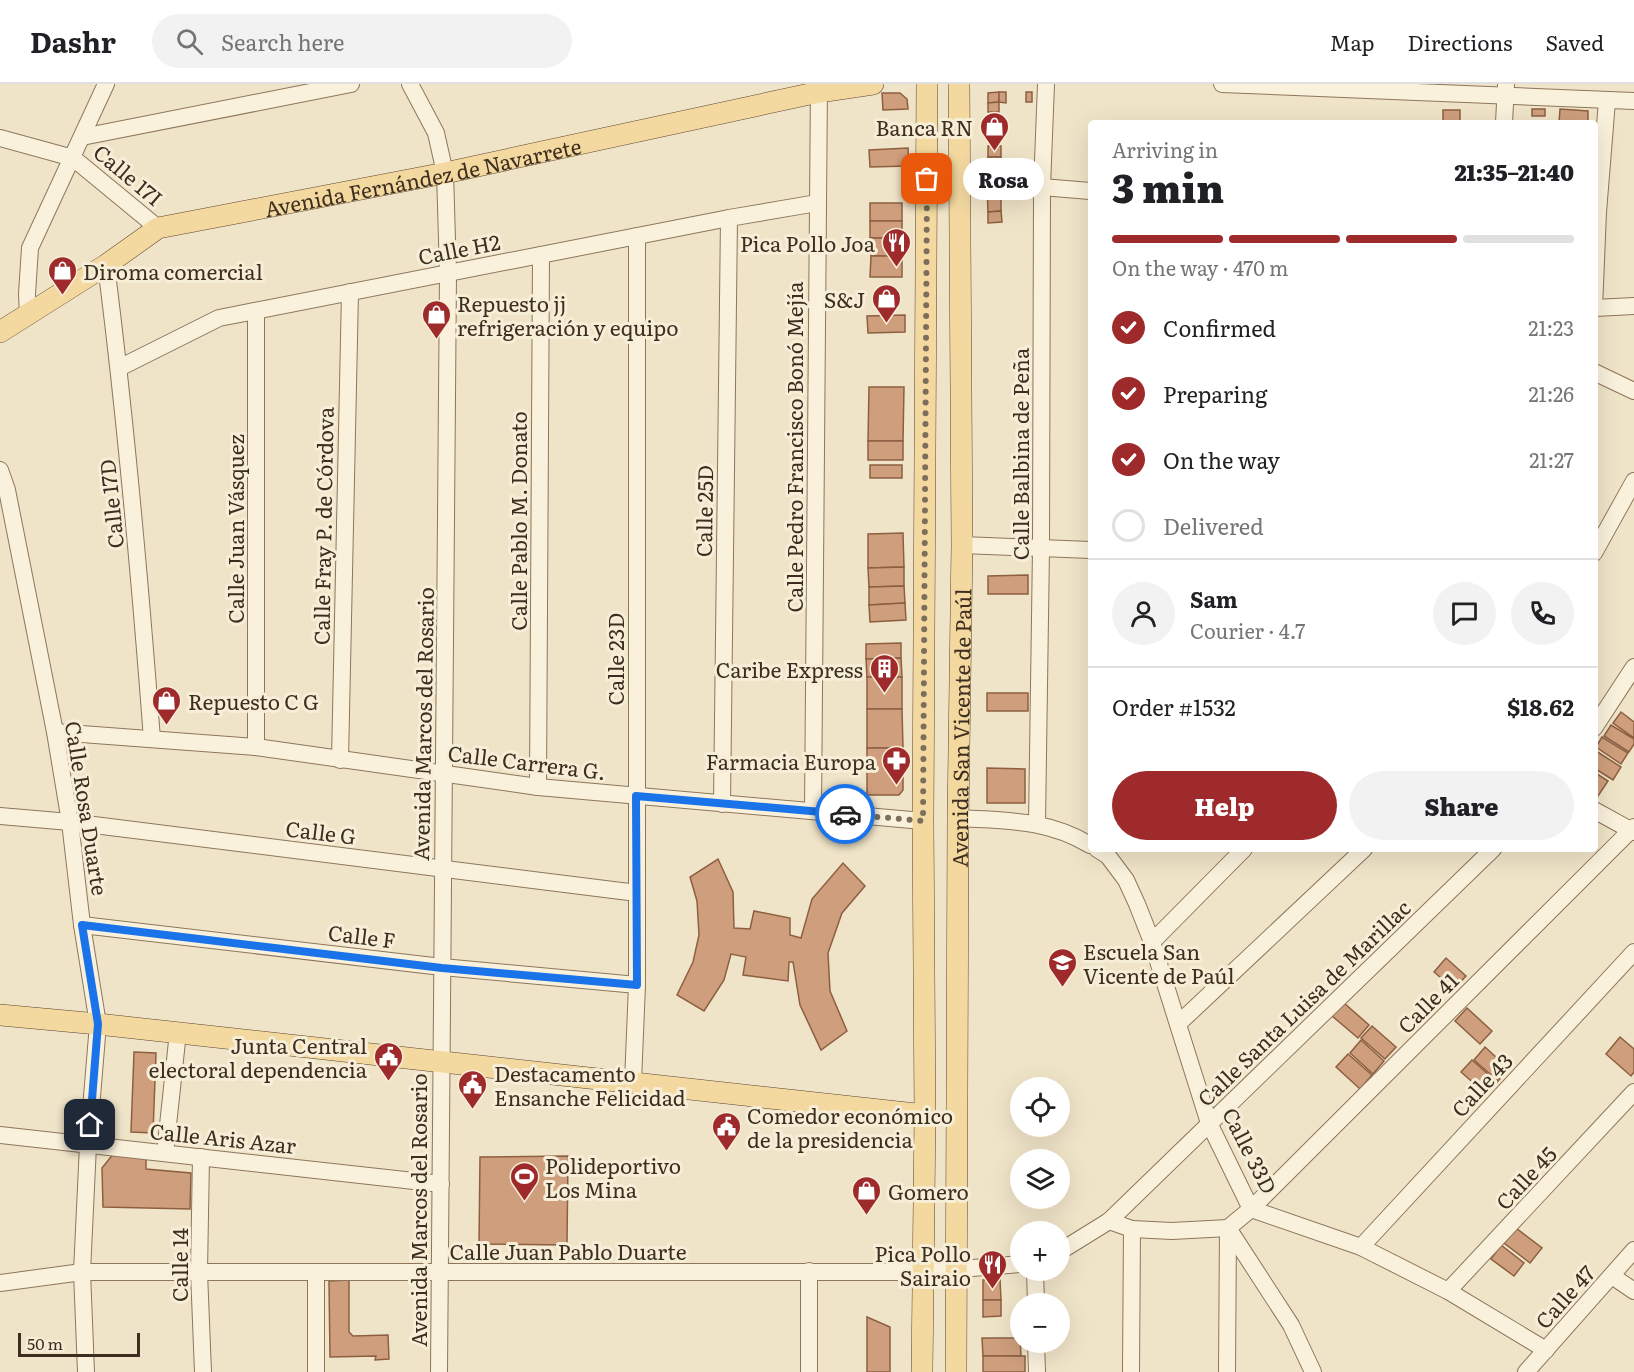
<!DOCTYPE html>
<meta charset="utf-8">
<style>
body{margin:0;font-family:Literata,serif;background:#f2f2f2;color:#202124;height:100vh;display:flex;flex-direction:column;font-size:22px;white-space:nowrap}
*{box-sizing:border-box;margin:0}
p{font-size:20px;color:#757577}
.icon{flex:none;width:33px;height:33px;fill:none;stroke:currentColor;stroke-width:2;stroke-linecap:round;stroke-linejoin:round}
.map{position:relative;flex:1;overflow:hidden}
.details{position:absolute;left:1088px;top:36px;width:510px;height:732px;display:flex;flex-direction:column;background:#fff;border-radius:6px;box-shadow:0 6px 24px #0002}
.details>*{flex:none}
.controls{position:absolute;left:1010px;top:993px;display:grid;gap:12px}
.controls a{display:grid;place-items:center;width:60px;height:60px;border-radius:50%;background:#fff;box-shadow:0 6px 24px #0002;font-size:30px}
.scale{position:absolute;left:18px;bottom:15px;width:122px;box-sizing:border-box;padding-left:6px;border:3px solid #3d2e20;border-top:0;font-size:16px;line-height:21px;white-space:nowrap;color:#3d2e20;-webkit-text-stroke:4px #f7eed8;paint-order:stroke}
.pin{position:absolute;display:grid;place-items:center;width:51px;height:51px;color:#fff;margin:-26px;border-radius:12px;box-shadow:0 3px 9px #0006}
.courier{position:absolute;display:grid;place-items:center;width:60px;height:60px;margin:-30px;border:4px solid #1a73e8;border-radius:50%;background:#fff;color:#222;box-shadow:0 2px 8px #0007}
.bubble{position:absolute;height:42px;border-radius:21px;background:#fff;box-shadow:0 6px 24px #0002;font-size:20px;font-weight:800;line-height:42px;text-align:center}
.overview em{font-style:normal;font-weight:800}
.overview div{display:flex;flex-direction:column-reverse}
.overview{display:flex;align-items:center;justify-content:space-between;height:102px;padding:0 24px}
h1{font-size:39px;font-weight:800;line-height:45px}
.bar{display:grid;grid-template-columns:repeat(4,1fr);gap:9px 6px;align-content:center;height:72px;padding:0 24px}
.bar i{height:8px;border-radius:4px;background:#e0e0e0}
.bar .selected{background:#9e2a2b}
.bar p{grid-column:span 4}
.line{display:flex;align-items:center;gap:15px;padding:0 24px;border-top:2px solid #e0e0e0}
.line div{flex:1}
.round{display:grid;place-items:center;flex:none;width:63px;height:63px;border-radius:32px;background:#f2f2f2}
ol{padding:0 24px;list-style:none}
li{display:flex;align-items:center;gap:18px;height:66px}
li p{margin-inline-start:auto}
li .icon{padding:6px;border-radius:50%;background:#9e2a2b;color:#fff;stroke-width:4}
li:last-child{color:#757577}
li i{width:33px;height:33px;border:3px solid #e0e0e0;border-radius:50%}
.cta{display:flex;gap:12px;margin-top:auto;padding:12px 24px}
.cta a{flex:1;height:69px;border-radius:36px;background:#9e2a2b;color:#fff;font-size:24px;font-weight:800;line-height:69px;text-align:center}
.cta a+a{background:#f2f2f2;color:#202124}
header{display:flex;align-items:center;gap:36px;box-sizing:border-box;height:84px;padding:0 30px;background:#fff;border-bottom:2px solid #e0e0e0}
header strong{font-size:28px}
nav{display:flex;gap:33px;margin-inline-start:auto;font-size:21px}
.search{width:420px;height:54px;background:#f2f2f2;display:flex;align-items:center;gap:15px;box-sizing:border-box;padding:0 21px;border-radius:33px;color:#757577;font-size:22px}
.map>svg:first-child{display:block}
.building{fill:#cf9f7d;stroke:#8d5f41;stroke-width:1.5}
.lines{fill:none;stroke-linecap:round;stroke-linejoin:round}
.minor-casing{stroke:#8d765c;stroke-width:18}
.major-casing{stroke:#5b4430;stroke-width:22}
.minor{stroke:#faf1dc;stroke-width:16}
.major{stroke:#f3d9a0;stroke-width:21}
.done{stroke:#7c6e5b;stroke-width:6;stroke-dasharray:0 10.8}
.route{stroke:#1a73e8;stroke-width:8}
.labels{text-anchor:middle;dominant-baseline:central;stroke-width:6;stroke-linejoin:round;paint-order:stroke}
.poi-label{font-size:21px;fill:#3d2e20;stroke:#f7eed8;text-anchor:start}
.street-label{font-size:21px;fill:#3d2e20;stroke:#f7eed8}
</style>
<header>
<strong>Dashr</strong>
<div class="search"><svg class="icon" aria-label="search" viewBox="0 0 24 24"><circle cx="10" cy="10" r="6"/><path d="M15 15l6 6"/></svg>Search here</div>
<nav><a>Map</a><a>Directions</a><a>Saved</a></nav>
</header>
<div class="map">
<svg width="1634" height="1288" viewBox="0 0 1634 1288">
<rect width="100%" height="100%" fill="#f0e4c8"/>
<g class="building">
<path d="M999 8V18L988 19V9Z"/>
<path d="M999 8H1006V19L999 18Z"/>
<rect x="1026" y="8" width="6" height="10"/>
<path d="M882 9H900L907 15 908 25 883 26Z"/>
<path d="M999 18V28H988V19Z"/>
<rect x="1532" y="25" width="13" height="7"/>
<path d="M1560 25 1588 27V39H1559Z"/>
<rect x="1443" y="26" width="17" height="13"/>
<rect x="988" y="62" width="13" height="11"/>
<path d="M908 64 909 82 870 83 869 66Z"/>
<path d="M988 73H1001V100H987Z"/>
<path d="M987 100H1001V127L988 128Z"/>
<rect x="870" y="119" width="32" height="18"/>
<path d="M1001 127 1002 138 988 139V128Z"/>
<rect x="870" y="137" width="32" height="17"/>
<path d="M870 154H902V172H871Z"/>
<path d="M871 172H902V193H870Z"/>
<path d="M905 231V248L868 249 867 232Z"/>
<path d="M869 303H904L903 357H868Z"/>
<rect x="868" y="357" width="35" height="19"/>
<rect x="870" y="381" width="32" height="13"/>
<path d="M903 449 904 483 868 484V450Z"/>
<path d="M904 483V502L869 503 868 484Z"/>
<path d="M1028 491V510H988V492Z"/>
<path d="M904 502 905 519 869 521V503Z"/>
<path d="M905 519 906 536 870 538 869 521Z"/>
<path d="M901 559V574L866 575V560Z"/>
<path d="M901 574 902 593H867L866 575Z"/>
<rect x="867" y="593" width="35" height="32"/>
<rect x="987" y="609" width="41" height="18"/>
<path d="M867 625H902L903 664H867Z"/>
<path d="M1621 628 1634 638V654L1613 639Z"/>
<path d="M1611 641 1634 655V660L1629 668 1604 652Z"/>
<path d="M1602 653 1628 669 1621 680 1596 663Z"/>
<path d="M867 664H903V706L899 711H867Z"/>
<path d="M1596 667 1621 683 1613 696 1594 684Z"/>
<path d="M987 684 1025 685V719H987Z"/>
<path d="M1594 688 1608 697 1598 712 1594 709Z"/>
<path d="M718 775 733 808 734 844 750 845 754 827 790 834V851L801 854 812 815 843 779 865 802 842 829 828 869 830 907 847 947 821 966 800 921 793 878H789L788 897 743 891 746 873 731 870 724 896 704 927 677 911 693 878 699 851 697 817 690 793Z"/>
<path d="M1446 874 1466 892 1454 905 1434 888Z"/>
<path d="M1344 919 1369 941 1358 954 1332 932Z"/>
<path d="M1467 924 1492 947 1480 960 1455 937Z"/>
<path d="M1372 942 1396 963 1385 975 1361 954Z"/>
<path d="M1620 953 1634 965V988L1631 992 1606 970Z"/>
<path d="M1361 956 1384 977 1373 990 1350 969Z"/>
<path d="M1485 963 1509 985 1498 997 1474 976Z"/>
<path d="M134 968 156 969 153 1049 131 1048Z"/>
<path d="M1348 970 1372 991 1360 1005 1336 983Z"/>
<path d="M1472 976 1497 998 1486 1010 1461 988Z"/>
<path d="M114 1069 146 1074V1085L191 1089 190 1125 103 1123 102 1084Z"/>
<path d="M568 1072 567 1161 479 1160 480 1073Z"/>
<path d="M1516 1144 1542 1164 1530 1179 1504 1159Z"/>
<path d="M1501 1161 1524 1179 1514 1192 1491 1175Z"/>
<path d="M1000 1195 1001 1216H983V1196Z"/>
<path d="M349 1196V1248L353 1252 388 1251 389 1275 375 1276 376 1272 330 1273 329 1197Z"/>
<path d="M983 1216H1001V1232L983 1233Z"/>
<path d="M867 1233 890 1243V1288H867Z"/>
<path d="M982 1254H1020L1021 1272H983Z"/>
<rect x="983" y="1272" width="42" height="16"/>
</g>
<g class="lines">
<defs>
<g id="minor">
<path d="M410 0 436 49 445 89 448 189 439 1288"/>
<path d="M1222 0 1634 17"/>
<path d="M1504 39 1506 0"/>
<path d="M82 53 351 0"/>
<path d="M0 54 73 74 158 144"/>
<path d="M1042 103 1090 107"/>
<path d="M106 181C126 338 140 496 152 655"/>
<path d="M1594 224 1598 128 1607 17"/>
<path d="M1595 224 1634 222"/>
<path d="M256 227V663"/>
<path d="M28 231 27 210 30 164 106 0"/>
<path d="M119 284 219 234 729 134 817 119"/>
<path d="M1594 288 1634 307"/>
<path d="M0 386 7 406 55 648 70 738 82 841 98 940 88 1061 82 1188 86 1288"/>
<path d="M962 461 1090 466"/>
<path d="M1594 469 1634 397"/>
<path d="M1594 644 1634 583"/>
<path d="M55 648 256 663 538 703 923 737"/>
<path d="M340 676 350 208"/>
<path d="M538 703 541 171"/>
<path d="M722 720 729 134"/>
<path d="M1594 726 1634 748"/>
<path d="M813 727 819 0"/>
<path d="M0 732 70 738 637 809"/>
<path d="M958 734C1007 737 1047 735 1090 761"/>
<path d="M1037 739 1041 465 1042 103 1046 0"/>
<path d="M1097 765 1108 772 1126 796 1137 820 1152 858 1209 1039 1251 1125 1361 1163 1448 1207 1546 1266"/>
<path d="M82 841 442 883 637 901"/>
<path d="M1152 858 1244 765"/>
<path d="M1178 940 1364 765"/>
<path d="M633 998 637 901V152"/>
<path d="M0 1051 441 1100"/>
<path d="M165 1069 178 948"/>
<path d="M201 1073 199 1188 203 1288"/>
<path d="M1109 1137 1132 1145 1172 1147 1228 1144 1291 1241 1313 1288"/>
<path d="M1361 1163 1634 868"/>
<path d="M1059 1168 1109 1137 1493 765"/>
<path d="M1035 1186 1036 1220"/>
<path d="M809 1187V1288"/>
<path d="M316 1188V1288"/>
<path d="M1612 1192 1634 1207"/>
<path d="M0 1199 82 1188H924L1020 1180"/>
<path d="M1448 1207 1634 1008"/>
<path d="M1036 1258 1037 1288"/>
<path d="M1131 1288 1132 1145"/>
<path d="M1227 1288 1228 1144 1251 1125 1634 743"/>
<path d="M1526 1288 1634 1166"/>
</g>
<g id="major">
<path id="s1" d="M0 248 106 181 158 144 445 89 819 8 873 0"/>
<path d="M0 931 98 940 925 1031"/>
<path d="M922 1288 925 1031 923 737 927 0"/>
<path id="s2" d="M956 1288 958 734 962 461 959 0"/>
</g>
</defs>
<use href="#minor" class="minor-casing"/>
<use href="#major" class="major-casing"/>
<use href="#minor" class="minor"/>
<use href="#major" class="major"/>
</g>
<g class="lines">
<path class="done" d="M845 730 923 737 927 95"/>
<path class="route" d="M90 1041 98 940 82 841 442 884 637 901 636 712 845 730"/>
</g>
<defs>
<symbol id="shop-pin" viewBox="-11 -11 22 30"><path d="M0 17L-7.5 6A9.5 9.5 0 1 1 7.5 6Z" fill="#9e2a2b" stroke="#f7eed8"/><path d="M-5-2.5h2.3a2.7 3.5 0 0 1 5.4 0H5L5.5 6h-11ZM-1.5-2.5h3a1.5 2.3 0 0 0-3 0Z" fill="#fff"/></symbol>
<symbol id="restaurant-pin" viewBox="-11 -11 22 30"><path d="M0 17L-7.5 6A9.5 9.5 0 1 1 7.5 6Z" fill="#9e2a2b" stroke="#f7eed8"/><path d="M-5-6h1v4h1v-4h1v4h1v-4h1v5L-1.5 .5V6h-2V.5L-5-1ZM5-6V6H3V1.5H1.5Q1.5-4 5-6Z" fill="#fff"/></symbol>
<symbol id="building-pin" viewBox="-11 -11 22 30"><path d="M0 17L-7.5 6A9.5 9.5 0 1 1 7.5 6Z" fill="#9e2a2b" stroke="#f7eed8"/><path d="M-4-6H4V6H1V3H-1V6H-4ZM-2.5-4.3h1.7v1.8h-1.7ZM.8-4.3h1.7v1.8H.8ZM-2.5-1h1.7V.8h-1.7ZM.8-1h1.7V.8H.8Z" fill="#fff"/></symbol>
<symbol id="pharmacy-pin" viewBox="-11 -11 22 30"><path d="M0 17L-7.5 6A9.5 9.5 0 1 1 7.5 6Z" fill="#9e2a2b" stroke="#f7eed8"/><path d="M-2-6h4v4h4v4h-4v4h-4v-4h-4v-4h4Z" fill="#fff"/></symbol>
<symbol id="school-pin" viewBox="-11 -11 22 30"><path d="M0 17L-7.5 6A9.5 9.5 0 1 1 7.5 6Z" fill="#9e2a2b" stroke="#f7eed8"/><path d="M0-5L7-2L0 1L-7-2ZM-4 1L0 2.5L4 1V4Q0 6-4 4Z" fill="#fff"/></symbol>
<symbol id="civic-pin" viewBox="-11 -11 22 30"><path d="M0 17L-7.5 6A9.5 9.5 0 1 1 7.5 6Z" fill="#9e2a2b" stroke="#f7eed8"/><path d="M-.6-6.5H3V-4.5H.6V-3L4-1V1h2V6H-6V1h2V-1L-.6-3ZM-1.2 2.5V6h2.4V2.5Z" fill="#fff"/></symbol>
<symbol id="stadium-pin" viewBox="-11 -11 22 30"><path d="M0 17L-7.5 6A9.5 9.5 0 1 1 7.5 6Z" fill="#9e2a2b" stroke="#f7eed8"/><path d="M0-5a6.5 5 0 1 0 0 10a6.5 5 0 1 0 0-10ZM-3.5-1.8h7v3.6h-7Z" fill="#fff"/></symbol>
</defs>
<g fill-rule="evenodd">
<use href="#shop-pin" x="978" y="26" width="33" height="45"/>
<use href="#restaurant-pin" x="880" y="142" width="33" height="45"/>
<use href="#shop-pin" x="46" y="170" width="33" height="45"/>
<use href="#shop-pin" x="870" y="198" width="33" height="45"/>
<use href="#shop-pin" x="420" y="214" width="33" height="45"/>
<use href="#building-pin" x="868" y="568" width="33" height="45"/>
<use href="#shop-pin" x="150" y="600" width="33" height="45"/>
<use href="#pharmacy-pin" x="880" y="660" width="33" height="45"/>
<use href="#school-pin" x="1046" y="862" width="33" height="45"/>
<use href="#civic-pin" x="372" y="956" width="33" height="45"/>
<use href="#civic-pin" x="456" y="984" width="33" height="45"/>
<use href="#civic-pin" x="710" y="1026" width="33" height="45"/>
<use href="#stadium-pin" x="508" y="1076" width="33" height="45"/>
<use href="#shop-pin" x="850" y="1090" width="33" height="45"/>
<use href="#restaurant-pin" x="976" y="1164" width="33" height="45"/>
</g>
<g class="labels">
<g class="poi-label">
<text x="973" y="42" text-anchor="end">Banca RN</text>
<text x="875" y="158" text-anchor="end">Pica Pollo Joa</text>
<text x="83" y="186">Diroma comercial</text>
<text x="865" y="214" text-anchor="end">S&amp;J</text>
<text x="457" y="218">Repuesto jj<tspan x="457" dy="24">refrigeración y equipo</tspan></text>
<text x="863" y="584" text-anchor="end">Caribe Express</text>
<text x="188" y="616">Repuesto C G</text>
<text x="876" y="676" text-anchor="end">Farmacia Europa</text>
<text x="1083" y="866">Escuela San<tspan x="1083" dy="24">Vicente de Paúl</tspan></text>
<text x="367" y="960" text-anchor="end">Junta Central<tspan x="367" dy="24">electoral dependencia</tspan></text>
<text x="494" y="988">Destacamento<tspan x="494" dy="24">Ensanche Felicidad</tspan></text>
<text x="747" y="1030">Comedor económico<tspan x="747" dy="24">de la presidencia</tspan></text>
<text x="545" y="1080">Polideportivo<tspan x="545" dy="24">Los Mina</tspan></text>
<text x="888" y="1106">Gomero</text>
<text x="971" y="1168" text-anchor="end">Pica Pollo<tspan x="971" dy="24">Sairaio</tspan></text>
</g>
<g class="street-label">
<text transform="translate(129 90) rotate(40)">Calle 17I</text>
<text stroke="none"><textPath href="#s1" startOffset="459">Avenida Fernández de Navarrete</textPath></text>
<text transform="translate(459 164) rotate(-11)">Calle H2</text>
<text transform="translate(793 363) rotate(-90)">Calle Pedro Francisco Bonó Mejía</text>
<text transform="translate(1019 370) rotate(-90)">Calle Balbina de Peña</text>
<text transform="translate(110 420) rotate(-96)">Calle 17D</text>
<text transform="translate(703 427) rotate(-89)">Calle 25D</text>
<text transform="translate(517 437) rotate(-90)">Calle Pablo M. Donato</text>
<text transform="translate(322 442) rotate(-89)">Calle Fray P. de Córdova</text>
<text transform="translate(234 445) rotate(-90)">Calle Juan Vásquez</text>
<text transform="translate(614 575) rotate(-90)">Calle 23D</text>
<text transform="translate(422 640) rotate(-89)">Avenida Marcos del Rosario</text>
<text stroke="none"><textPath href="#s2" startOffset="644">Avenida San Vicente de Paúl</textPath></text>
<text transform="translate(527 677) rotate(7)">Calle Carrera G.</text>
<text transform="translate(88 724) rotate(81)">Calle Rosa Duarte</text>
<text transform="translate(321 747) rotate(7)">Calle G</text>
<text transform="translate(362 851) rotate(7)">Calle F</text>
<text transform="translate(1303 918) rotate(-44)">Calle Santa Luisa de Marillac</text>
<text transform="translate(1427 918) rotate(-45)">Calle 41</text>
<text transform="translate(1481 1000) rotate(-47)">Calle 43</text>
<text transform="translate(223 1053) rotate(6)">Calle Aris Azar</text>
<text transform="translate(1251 1066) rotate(63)">Calle 33D</text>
<text transform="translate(1525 1093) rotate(-47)">Calle 45</text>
<text transform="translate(417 1126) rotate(-90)">Avenida Marcos del Rosario</text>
<text x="568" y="1166">Calle Juan Pablo Duarte</text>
<text transform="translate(178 1181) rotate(-90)">Calle 14</text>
<text transform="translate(1564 1212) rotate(-48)">Calle 47</text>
</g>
</g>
</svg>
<div class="controls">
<a><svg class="icon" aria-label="locate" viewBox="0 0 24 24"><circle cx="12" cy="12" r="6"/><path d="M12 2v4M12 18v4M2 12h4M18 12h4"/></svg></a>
<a><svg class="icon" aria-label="layers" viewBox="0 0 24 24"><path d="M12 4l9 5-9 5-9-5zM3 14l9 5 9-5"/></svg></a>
<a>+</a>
<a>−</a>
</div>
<div class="scale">50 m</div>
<div class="pin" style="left:927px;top:95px;background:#ea580c"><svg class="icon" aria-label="bag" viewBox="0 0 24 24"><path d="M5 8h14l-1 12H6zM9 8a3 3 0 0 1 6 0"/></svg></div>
<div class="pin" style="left:90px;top:1041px;background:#1f2937"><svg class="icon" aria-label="home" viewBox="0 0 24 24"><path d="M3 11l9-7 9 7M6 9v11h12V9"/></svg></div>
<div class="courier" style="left:845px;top:730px"><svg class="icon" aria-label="car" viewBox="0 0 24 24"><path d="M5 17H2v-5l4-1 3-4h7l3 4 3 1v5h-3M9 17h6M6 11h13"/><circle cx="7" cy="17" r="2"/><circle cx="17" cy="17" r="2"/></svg></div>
<div class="bubble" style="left:963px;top:74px;width:81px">Rosa</div>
<section class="details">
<div class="overview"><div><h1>3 min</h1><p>Arriving in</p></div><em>21:35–21:40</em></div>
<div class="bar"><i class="selected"></i><i class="selected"></i><i class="selected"></i><i></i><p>On the way · 470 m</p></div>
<ol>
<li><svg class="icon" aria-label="check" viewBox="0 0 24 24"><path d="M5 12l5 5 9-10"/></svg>Confirmed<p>21:23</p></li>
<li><svg class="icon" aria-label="check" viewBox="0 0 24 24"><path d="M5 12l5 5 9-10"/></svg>Preparing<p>21:26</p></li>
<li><svg class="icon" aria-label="check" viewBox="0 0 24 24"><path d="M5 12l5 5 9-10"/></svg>On the way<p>21:27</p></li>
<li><i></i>Delivered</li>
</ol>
<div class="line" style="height:108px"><a class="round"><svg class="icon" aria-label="person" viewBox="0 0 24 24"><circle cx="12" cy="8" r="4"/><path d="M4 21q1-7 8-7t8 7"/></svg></a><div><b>Sam</b><p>Courier · 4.7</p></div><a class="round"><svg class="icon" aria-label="chat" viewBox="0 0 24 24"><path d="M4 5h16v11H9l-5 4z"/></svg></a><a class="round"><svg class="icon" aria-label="phone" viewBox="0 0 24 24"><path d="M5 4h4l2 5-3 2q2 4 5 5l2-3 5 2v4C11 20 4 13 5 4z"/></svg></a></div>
<div class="line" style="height:78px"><div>Order #1532</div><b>$18.62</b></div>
<div class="cta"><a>Help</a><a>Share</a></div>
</section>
</div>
